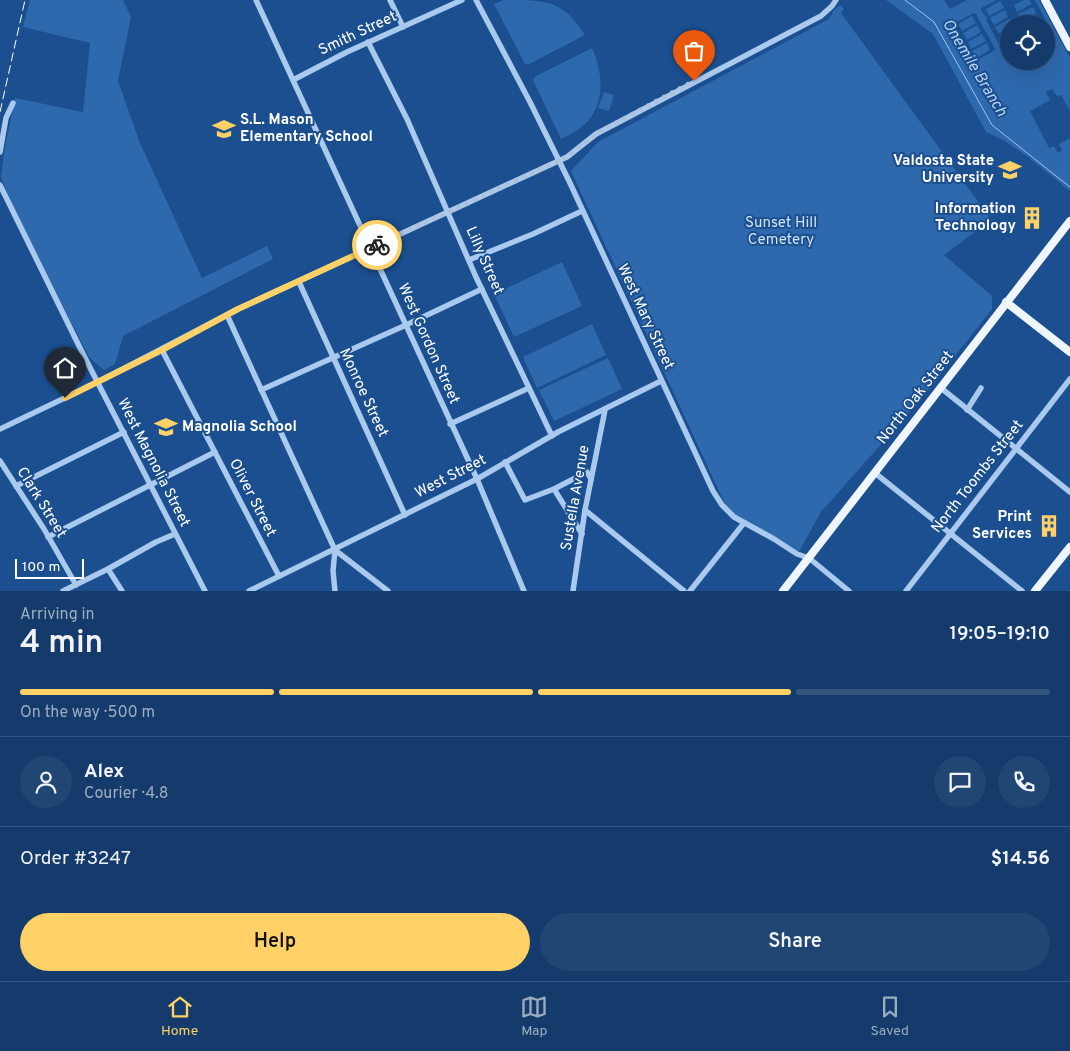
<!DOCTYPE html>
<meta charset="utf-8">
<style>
body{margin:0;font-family:Overpass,sans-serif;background:#214673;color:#f1f3f6;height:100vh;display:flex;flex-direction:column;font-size:19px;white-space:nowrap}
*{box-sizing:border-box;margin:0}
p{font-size:16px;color:#9dadc1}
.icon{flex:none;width:28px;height:28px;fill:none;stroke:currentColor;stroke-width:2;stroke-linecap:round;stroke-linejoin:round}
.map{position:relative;height:591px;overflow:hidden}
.sheet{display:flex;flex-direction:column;background:#143b6b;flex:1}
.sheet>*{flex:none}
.fabs{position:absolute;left:1000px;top:15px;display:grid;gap:10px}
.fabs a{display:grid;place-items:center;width:55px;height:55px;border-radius:50%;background:#143b6b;box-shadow:0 5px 20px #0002,0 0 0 1px #33557e;font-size:25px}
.scale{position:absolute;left:15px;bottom:12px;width:69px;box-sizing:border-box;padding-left:5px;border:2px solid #fff;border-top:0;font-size:14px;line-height:18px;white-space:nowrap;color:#fff;-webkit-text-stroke:4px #1b4f8f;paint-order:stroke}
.pin{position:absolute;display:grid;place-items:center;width:42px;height:42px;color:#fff;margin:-51px -21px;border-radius:50% 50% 50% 0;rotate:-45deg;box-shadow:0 0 5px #0007}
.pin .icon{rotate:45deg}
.courier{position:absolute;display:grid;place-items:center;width:50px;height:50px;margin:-25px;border:4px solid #ffd166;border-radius:50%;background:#fff;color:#222;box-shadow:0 1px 6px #0007}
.overview em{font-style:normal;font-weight:600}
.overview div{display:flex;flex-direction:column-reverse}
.overview{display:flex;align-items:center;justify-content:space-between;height:85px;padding:0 20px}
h1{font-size:32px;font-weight:600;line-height:38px}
.bar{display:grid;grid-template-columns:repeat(4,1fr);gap:8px 5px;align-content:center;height:60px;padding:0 20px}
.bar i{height:6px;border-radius:4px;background:#33557e}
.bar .selected{background:#ffd166}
.bar p{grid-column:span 4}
.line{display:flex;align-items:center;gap:12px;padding:0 20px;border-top:1px solid #33557e}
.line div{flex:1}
.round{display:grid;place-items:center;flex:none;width:52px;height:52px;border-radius:26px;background:#214673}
.button{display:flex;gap:10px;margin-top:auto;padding:10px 20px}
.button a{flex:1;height:58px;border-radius:30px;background:#ffd166;color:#111;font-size:20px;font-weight:600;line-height:58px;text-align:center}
.button a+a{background:#214673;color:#f1f3f6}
.tab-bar{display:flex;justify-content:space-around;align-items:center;height:70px;border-top:1px solid #33557e;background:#143b6b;font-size:14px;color:#9dadc1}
.tab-bar a{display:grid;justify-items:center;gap:2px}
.tab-bar .selected{color:#ffd166}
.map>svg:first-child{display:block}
.green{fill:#2e69ad;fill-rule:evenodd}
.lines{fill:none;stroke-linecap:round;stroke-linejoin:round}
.stream{stroke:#9cc4f0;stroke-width:1}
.minor{stroke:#a9c9ee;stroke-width:5.5}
.major{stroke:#f0f6ff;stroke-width:8}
.rail{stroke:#fff;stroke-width:1;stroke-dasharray:9 4;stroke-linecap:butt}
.done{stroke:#afc1d8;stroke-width:5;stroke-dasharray:0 9}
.route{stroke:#ffd166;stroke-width:6}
.labels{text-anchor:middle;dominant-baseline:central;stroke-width:4;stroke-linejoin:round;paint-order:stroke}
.street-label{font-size:15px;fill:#fff;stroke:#1b4f8f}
.poi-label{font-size:15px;font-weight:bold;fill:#fff;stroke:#1b4f8f;text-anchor:end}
.park-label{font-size:15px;fill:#cfe3fa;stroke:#1b4f8f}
.water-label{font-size:16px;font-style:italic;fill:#b5d3f5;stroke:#1b4f8f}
</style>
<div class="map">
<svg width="1070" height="591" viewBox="0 0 1070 591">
<rect width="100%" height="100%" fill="#1b4f8f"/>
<g class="green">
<path d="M30 0H123L131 17 118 81 140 143 202 278 267 246 273 259 123 336 115 364 104 370 89 357 17 216 1 177 4 152 15 98 83 112 90 43 23 27Z"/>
<path d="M504 0C546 0 563 0 585 35L529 64H525L494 4Z"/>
<path d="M886 0H944L950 9 967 0H997L981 8V10L987 18 986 20 1000 46H1002L1009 43V61H1046V24H1045L1046 21 1035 0H1039L1070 58V111L1061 95 1057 96 1052 89 1046 92 1050 100 1030 111 1049 148 1054 146 1058 153 1062 150 1059 144 1070 138V191L1027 156 1003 140 986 132 933 34ZM974 13 976 14 995 49 994 51 975 61 972 60 954 26 955 23Z"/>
<path d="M1024 0H1029L1032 4 1017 12 1014 5Z"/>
<path d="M1000 1 1004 8 989 16 986 9Z"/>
<path d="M840 5 844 9 841 13 993 222 992 229 989 231 983 226 944 255 992 296V309L922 398 821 512 798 553 735 515 725 504 571 171 598 142 829 19 834 10Z"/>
<path d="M1033 7 1036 13 1022 21 1018 14Z"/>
<path d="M1005 10 1008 17 994 25 990 18Z"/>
<path d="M972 16 976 23 962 31 958 24Z"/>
<path d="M1010 19 1012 24H1009V28L999 34 995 27Z"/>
<path d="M977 25 981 32 967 40 963 33Z"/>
<path d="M982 34 986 41 971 49 968 42Z"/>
<path d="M987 43 990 50 976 58 972 51Z"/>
<path d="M592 48C603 72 606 105 584 125 577 131 569 135 561 139L533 80 536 76Z"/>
<path d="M604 92 614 95 609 111 598 108Z"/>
<path d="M562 262 582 306 514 337 494 294Z"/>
<path d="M592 324 606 355 537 388 523 357Z"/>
<path d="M608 358 622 389 554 421 539 390Z"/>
</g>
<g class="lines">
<path class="stream" d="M905 0 934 22 992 125 1070 187"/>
<g class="minor">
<path d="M256 0 477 479 524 591"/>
<path d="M390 0 403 27"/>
<path d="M476 0 530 102 570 183 713 491 722 505 734 517 774 539 797 554 809 558 849 591"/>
<path d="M368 42 407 119 476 277 552 436"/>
<path d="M293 80 347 52 462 0"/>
<path d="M0 152 6 118 13 103"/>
<path d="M0 185 83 354 205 591"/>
<path d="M469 260 533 234 582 211"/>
<path d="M299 282 405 515"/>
<path d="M227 315 335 550 388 591"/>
<path d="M162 350 279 576"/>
<path d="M941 388 1070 492"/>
<path d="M261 390 406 325 482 289"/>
<path d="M967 410 981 388"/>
<path d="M450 424 529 388"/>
<path d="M0 429 98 382 238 309 567 157 596 134 821 16 832 6 836 0"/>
<path d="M0 461 44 529 76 585"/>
<path d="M505 462 525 500 554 489 587 472 591 479"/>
<path d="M875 473 1022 591"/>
<path d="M16 486 124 432"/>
<path d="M554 489 582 534"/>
<path d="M585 510 684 591"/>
<path d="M48 537 215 452"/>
<path d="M335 550 333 571 335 591"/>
<path d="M108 569 122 591"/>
<path d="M63 591 108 569 156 542 175 534"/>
<path d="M249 591 477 479 558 432 661 381"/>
<path d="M573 591 585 510 605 410"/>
<path d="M690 591 744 523"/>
<path d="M906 591 1070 379"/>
</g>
<g class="major">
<path d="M1045 0 1070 47"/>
<path d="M1006 302 1070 352"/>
<path d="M783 591 1070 221"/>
<path d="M1035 591 1070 547"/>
</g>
<path class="rail" d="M0 112 25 0"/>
</g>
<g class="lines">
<path class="done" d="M377 245 567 157 596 134 694 81"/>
<path class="route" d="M65 398 162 350 238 309 377 245"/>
</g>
<defs>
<symbol id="school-bare" viewBox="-9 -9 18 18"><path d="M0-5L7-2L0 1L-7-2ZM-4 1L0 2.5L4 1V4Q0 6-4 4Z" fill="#ffd166" stroke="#1b4f8f" stroke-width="2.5" paint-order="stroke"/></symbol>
<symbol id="university-bare" viewBox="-9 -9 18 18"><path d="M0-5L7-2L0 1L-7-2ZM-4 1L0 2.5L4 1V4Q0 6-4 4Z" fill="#ffd166" stroke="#1b4f8f" stroke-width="2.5" paint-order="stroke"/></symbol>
<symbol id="building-bare" viewBox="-9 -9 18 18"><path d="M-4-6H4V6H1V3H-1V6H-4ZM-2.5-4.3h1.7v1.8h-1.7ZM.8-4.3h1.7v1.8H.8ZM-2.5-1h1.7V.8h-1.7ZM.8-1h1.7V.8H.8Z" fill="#ffd166" stroke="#1b4f8f" stroke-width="2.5" paint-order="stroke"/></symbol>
</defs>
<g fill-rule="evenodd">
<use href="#school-bare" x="208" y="113" width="32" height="32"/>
<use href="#university-bare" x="994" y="154" width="32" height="32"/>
<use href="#building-bare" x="1016" y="202" width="32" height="32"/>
<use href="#school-bare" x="150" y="411" width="32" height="32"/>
<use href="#building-bare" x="1033" y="510" width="32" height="32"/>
</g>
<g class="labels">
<g class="street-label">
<text transform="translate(358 34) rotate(-25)">Smith Street</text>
<text transform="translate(484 261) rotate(66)">Lilly Street</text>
<text transform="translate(645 317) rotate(65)">West Mary Street</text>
<text transform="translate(428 344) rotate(66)">West Gordon Street</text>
<text transform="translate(363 393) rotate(65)">Monroe Street</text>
<text transform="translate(916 398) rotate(-52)">North Oak Street</text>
<text transform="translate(153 463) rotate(63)">West Magnolia Street</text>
<text transform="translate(451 477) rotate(-27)">West Street</text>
<text transform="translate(978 477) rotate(-52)">North Toombs Street</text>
<text transform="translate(252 498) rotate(63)">Oliver Street</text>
<text transform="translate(576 498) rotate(-80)">Sustella Avenue</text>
<text transform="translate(41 503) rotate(58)">Clark Street</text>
</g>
<g class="poi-label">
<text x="240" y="120" text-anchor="start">S.L. Mason<tspan x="240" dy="17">Elementary School</tspan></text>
<text x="994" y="161">Valdosta State<tspan x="994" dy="17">University</tspan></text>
<text x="1016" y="209">Information<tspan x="1016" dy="17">Technology</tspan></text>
<text x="182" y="427" text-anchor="start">Magnolia School</text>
<text x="1032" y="517">Print<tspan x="1032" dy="17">Services</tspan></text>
</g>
<g class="park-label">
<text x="781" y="223">Sunset Hill<tspan x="781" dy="17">Cemetery</tspan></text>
</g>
<g class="water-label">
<text transform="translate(974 68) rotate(59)">Onemile Branch</text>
</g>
</g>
</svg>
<div class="fabs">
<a><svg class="icon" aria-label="locate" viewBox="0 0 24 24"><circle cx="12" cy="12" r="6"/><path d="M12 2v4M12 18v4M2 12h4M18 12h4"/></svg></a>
</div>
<div class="scale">100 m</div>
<div class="pin" style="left:694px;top:81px;background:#ea580c"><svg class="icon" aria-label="bag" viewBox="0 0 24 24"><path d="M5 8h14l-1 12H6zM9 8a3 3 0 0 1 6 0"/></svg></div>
<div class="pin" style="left:65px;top:398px;background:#1f2937"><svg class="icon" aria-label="home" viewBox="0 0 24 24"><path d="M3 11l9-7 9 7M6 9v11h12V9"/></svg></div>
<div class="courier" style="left:377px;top:245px"><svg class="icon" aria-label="bike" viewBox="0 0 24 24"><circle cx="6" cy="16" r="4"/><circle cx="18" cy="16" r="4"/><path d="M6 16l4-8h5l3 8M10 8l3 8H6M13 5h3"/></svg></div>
</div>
<section class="sheet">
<div class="overview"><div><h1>4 min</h1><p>Arriving in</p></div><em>19:05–19:10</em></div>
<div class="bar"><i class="selected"></i><i class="selected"></i><i class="selected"></i><i></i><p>On the way · 500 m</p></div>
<div class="line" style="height:90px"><a class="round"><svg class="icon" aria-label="person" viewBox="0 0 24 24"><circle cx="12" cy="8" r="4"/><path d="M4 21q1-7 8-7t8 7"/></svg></a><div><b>Alex</b><p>Courier · 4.8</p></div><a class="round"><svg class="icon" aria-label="chat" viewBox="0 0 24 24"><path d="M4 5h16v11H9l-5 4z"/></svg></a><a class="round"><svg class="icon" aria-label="phone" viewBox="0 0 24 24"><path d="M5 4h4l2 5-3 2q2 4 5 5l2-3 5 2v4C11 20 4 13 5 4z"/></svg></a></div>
<div class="line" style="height:65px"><div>Order #3247</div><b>$14.56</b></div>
<div class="button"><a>Help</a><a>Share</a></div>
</section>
<nav class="tab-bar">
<a class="selected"><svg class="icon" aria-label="home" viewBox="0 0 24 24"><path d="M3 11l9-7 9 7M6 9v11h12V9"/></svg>Home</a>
<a><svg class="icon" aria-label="map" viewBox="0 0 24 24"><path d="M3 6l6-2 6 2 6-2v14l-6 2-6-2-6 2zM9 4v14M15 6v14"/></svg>Map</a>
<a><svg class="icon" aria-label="saved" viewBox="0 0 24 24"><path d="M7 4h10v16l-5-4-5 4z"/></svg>Saved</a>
</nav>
